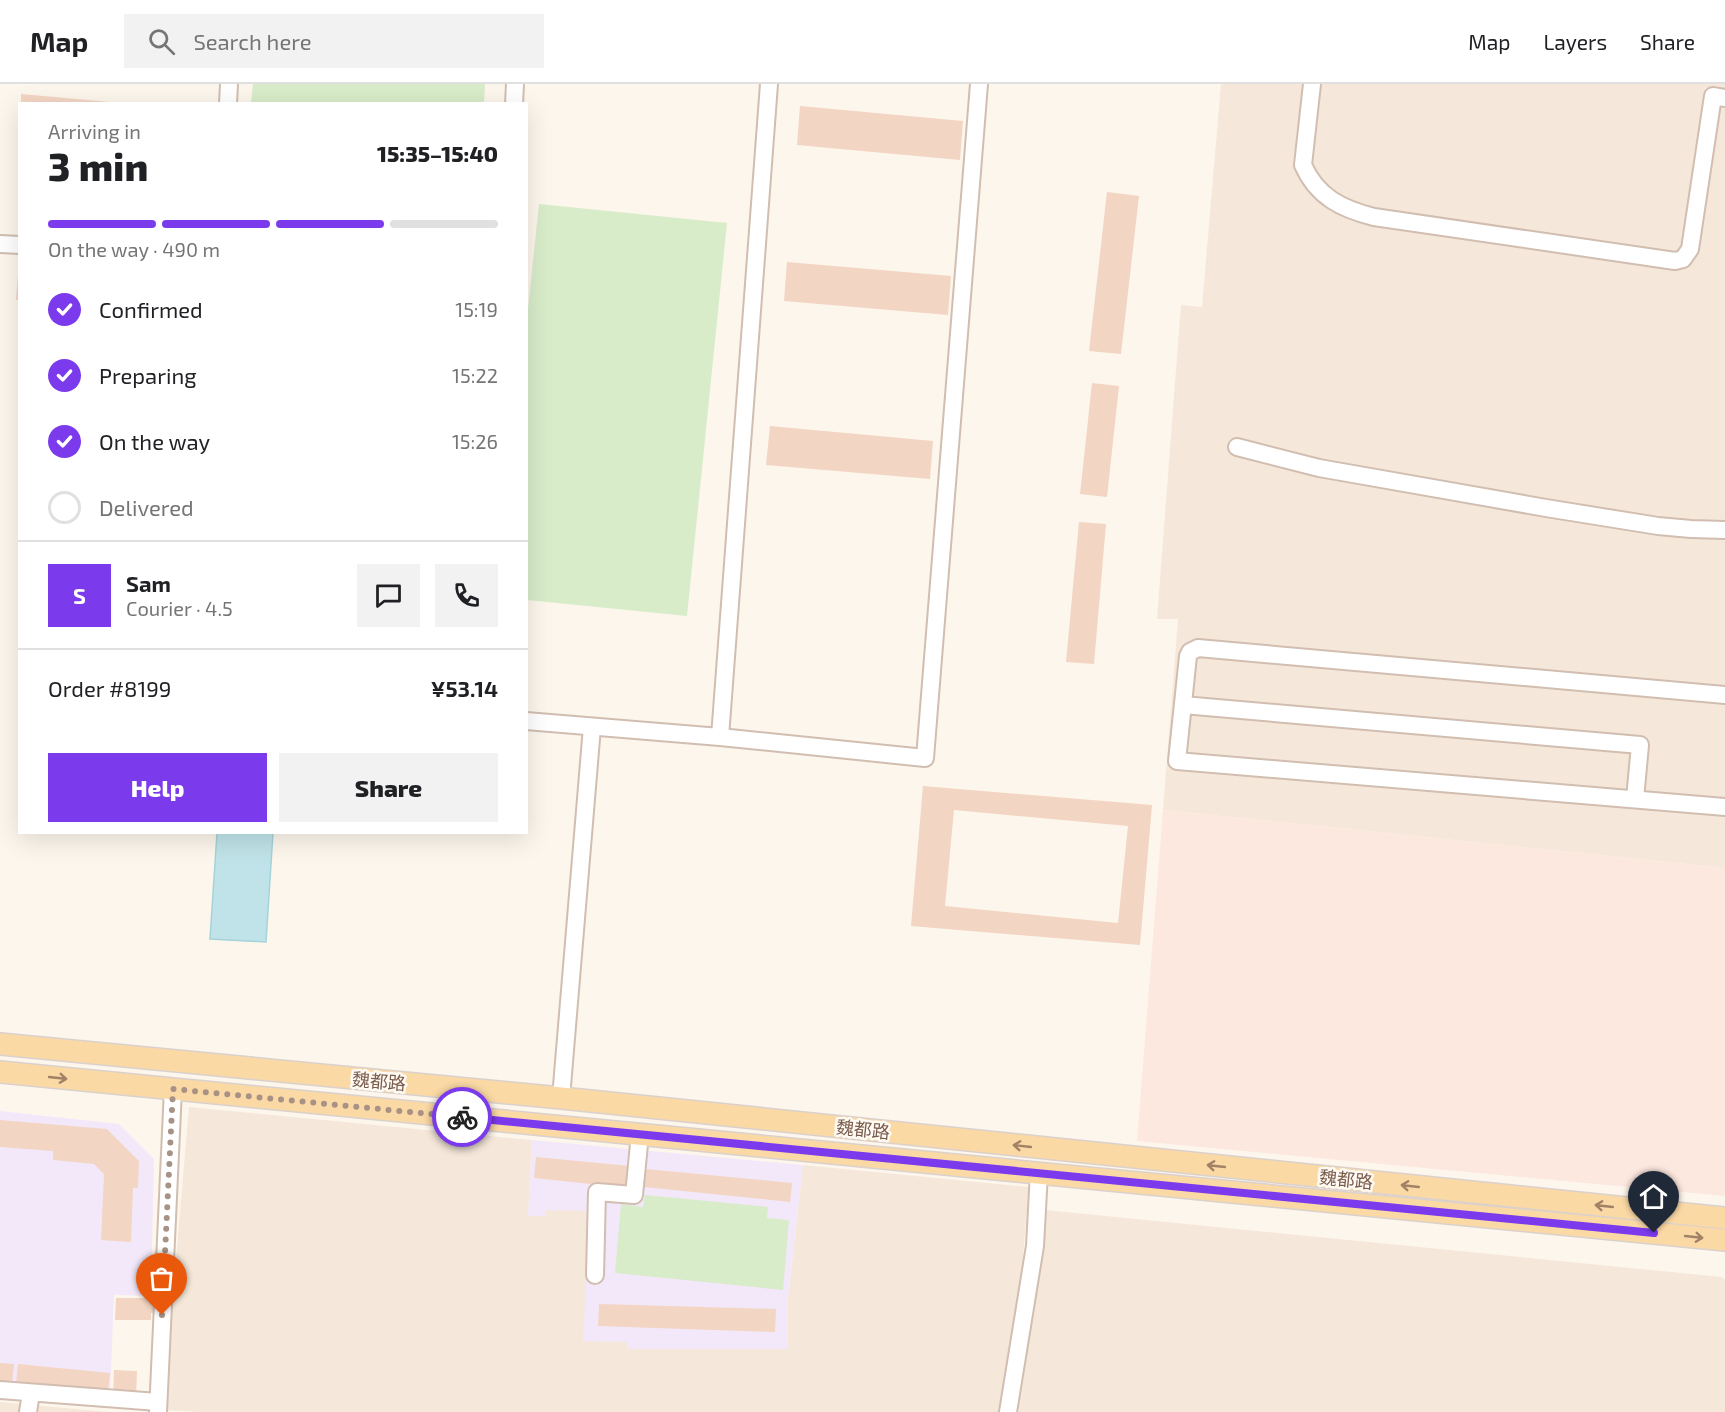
<!DOCTYPE html>
<meta charset="utf-8">
<style>
body{margin:0;font-family:"Exo 2","Noto Sans SC",sans-serif;background:#f2f2f2;color:#202124;height:100vh;display:flex;flex-direction:column;font-size:22px;white-space:nowrap}
*{box-sizing:border-box;margin:0}
p{font-size:20px;color:#757577}
.icon{flex:none;width:33px;height:33px;fill:none;stroke:currentColor;stroke-width:2;stroke-linecap:round;stroke-linejoin:round}
.map{position:relative;flex:1;overflow:hidden}
.sheet{position:absolute;left:18px;top:18px;width:510px;height:732px;display:flex;flex-direction:column;background:#fff;border-radius:0px;box-shadow:0 6px 24px #0002}
.sheet>*{flex:none}
.pin{position:absolute;display:grid;place-items:center;width:51px;height:51px;color:#fff;margin:-62px -26px;border-radius:50% 50% 50% 0;rotate:-45deg;box-shadow:0 0 6px #0007}
.pin .icon{rotate:45deg}
.courier{position:absolute;display:grid;place-items:center;width:60px;height:60px;margin:-30px;border:4px solid #7c3aed;border-radius:50%;background:#fff;color:#222;box-shadow:0 2px 8px #0007}
.headline em{font-style:normal;font-weight:800}
.headline div{display:flex;flex-direction:column-reverse}
.headline{display:flex;align-items:center;justify-content:space-between;height:102px;padding:0 30px}
h1{font-size:39px;font-weight:800;line-height:45px}
.bar{display:grid;grid-template-columns:repeat(4,1fr);gap:9px 6px;align-content:center;height:72px;padding:0 30px}
.bar i{height:8px;border-radius:4px;background:#e0e0e0}
.bar .selected{background:#7c3aed}
.bar p{grid-column:span 4}
.line{display:flex;align-items:center;gap:15px;padding:0 30px;border-top:2px solid #e0e0e0}
.line div{flex:1}
.round{display:grid;place-items:center;flex:none;width:63px;height:63px;border-radius:0px;background:#f2f2f2}
ol{padding:0 30px;list-style:none}
li{display:flex;align-items:center;gap:18px;height:66px}
li p{margin-inline-start:auto}
li .icon{padding:6px;border-radius:50%;background:#7c3aed;color:#fff;stroke-width:4}
li:last-child{color:#757577}
li i{width:33px;height:33px;border:3px solid #e0e0e0;border-radius:50%}
.button{display:flex;gap:12px;margin-top:auto;padding:12px 30px}
.button a{flex:1;height:69px;border-radius:0px;background:#7c3aed;color:#fff;font-size:24px;font-weight:800;line-height:69px;text-align:center}
.button a+a{background:#f2f2f2;color:#202124}
header{display:flex;align-items:center;gap:36px;box-sizing:border-box;height:84px;padding:0 30px;background:#fff;border-bottom:2px solid #e0e0e0}
header strong{font-size:28px}
nav{display:flex;gap:33px;margin-inline-start:auto;font-size:21px}
.search{width:420px;height:54px;background:#f2f2f2;display:flex;align-items:center;gap:15px;box-sizing:border-box;padding:0 21px;border-radius:0px;color:#757577;font-size:22px}
.map>svg:first-child{display:block}
.residential{fill:#f5e8da}
.commercial{fill:#fde8e0}
.education{fill:#f3e8fa}
.green{fill:#d8ecc9}
.water{fill:#bfe3e8;stroke:#a5d3da;stroke-width:1.5}
.building{fill:#f3d5c3;fill-rule:evenodd}
.lines{fill:none;stroke-linecap:round;stroke-linejoin:round}
.minor-casing{stroke:#d1beb0;stroke-width:20}
.major-casing{stroke:#dad1cd;stroke-width:24}
.minor{stroke:#fff;stroke-width:16}
.major{stroke:#fbd9a5;stroke-width:21}
.oneway{stroke:#a18267}
.done{stroke:#a89285;stroke-width:6;stroke-dasharray:0 10.8}
.route{stroke:#7c3aed;stroke-width:8}
.labels{text-anchor:middle;dominant-baseline:central;stroke-width:5;stroke-linejoin:round;paint-order:stroke}
.street-label{font-size:18px;fill:#7a5c4d;stroke:#fffaf3}
</style>
<header>
<strong>Map</strong>
<div class="search"><svg class="icon" aria-label="search" viewBox="0 0 24 24"><circle cx="10" cy="10" r="6"/><path d="M15 15l6 6"/></svg>Search here</div>
<nav><a>Map</a><a>Layers</a><a>Share</a></nav>
</header>
<div class="map">
<svg width="1725" height="1328" viewBox="0 0 1725 1328">
<rect width="100%" height="100%" fill="#fdf6ec"/>
<g class="residential">
<path d="M1221 0H1725V784L1163 726 1178 535H1157L1181 221 1202 223Z"/>
<path d="M189 1023 532 1056 528 1132 545 1126H590L628 1258 627 1265H788V1214L803 1081 1029 1103 1017 1242 1004 1328H197L165 1326 167 1281Z"/>
<path d="M1045 1126 1722 1193 1725 1196V1328H1018L1040 1188Z"/>
<path d="M0 1318 109 1328H0Z"/>
</g>
<path class="commercial" d="M1163 726 1725 784V1112L1137 1057Z"/>
<g class="education">
<path d="M0 1027 119 1040 154 1075 151 1212 114 1211 110 1312 0 1302Z"/>
<path d="M532 1056 803 1081 788 1214V1265H627V1258L583 1257 590 1127 546 1126 545 1132H528Z"/>
</g>
<g class="green">
<path d="M253 0H485L484 19H251Z"/>
<path d="M539 120 727 139 687 532 527 516 526 244Z"/>
<path d="M645 1111 768 1123 767 1134 789 1136 783 1206 615 1189 621 1120 643 1123Z"/>
</g>
<path class="water" d="M217 749H273L266 858 210 855Z"/>
<g class="building">
<path d="M21 10 110 18V20H21Z"/>
<path d="M800 22 963 37 960 76 797 61Z"/>
<path d="M1107 108 1139 112 1121 270 1089 267Z"/>
<path d="M787 178 951 192 948 231 784 217Z"/>
<path d="M18 190H20V216H16Z"/>
<path d="M1092 299 1119 302 1107 413 1080 410Z"/>
<path d="M770 342 933 357 930 395 766 381Z"/>
<path d="M1079 438 1106 440 1094 580 1066 578Z"/>
<path d="M923 702 1152 721 1140 861 911 842ZM954 726 1128 742 1118 839 945 822Z"/>
<path d="M0 1036 107 1045 139 1077 138 1104H133L131 1158 101 1156 104 1090 94 1080 53 1076V1067L0 1063Z"/>
<path d="M536 1073 630 1082 628 1104 534 1094Z"/>
<path d="M646 1085 792 1099 790 1118 644 1103Z"/>
<path d="M116 1214H155V1229H151V1236H115Z"/>
<path d="M599 1220 776 1225 775 1248 598 1242Z"/>
<path d="M0 1279 14 1280 12 1300 0 1299Z"/>
<path d="M18 1280 110 1289 108 1308 16 1299Z"/>
<path d="M114 1286 137 1287 136 1315 113 1314Z"/>
</g>
<g class="lines">
<defs>
<g id="minor">
<path d="M1312 0 1303 81C1317 113 1342 125 1374 133L1675 177 1683 175 1690 165 1713 12 1725 14"/>
<path d="M228 20 229 0"/>
<path d="M514 20 515 0"/>
<path d="M0 160 20 161"/>
<path d="M1237 363 1319 384 1546 424 1658 442 1691 445 1725 446"/>
<path d="M1725 611 1198 564 1190 568 1188 572 1177 677 1725 723"/>
<path d="M1183 621 1640 661 1635 715"/>
<path d="M526 637 720 653 925 674 979 0"/>
<path d="M720 653 769 0"/>
<path d="M561 1014 592 643"/>
<path d="M595 1191 597 1108 634 1111 640 1050"/>
<path d="M0 1306 158 1318"/>
<path d="M28 1328 31 1309"/>
<path d="M158 1328 173 1005"/>
<path d="M1008 1328 1035 1162 1039 1088"/>
</g>
<g id="major">
<path d="M0 960 561 1014 1725 1134"/>
<path d="M0 988 1725 1156"/>
</g>
</defs>
<use href="#minor" class="minor-casing"/>
<use href="#major" class="major-casing"/>
<use href="#minor" class="minor"/>
<use href="#major" class="major"/>
</g>
<defs><path id="oneway-shaft" d="M-6 0H5M1.5-3L5.5 0L1.5 3" fill="none" stroke-width="1.6" stroke-linecap="round" stroke-linejoin="round" transform="scale(1.5)"/></defs>
<g class="oneway">
<use href="#oneway-shaft" transform="translate(58 994) rotate(6)"/>
<use href="#oneway-shaft" transform="translate(1022 1062) rotate(-174)"/>
<use href="#oneway-shaft" transform="translate(1216 1082) rotate(-174)"/>
<use href="#oneway-shaft" transform="translate(1410 1102) rotate(-174)"/>
<use href="#oneway-shaft" transform="translate(1604 1122) rotate(-174)"/>
<use href="#oneway-shaft" transform="translate(1694 1153) rotate(6)"/>
</g>
<g class="lines">
<path class="done" d="M162 1231 173 1005 462 1033"/>
<path class="route" d="M462 1033 1654 1149"/>
</g>
<g class="labels">
<g class="street-label">
<text transform="translate(379 997) rotate(5)">魏都路</text>
<text transform="translate(863 1045) rotate(6)">魏都路</text>
<text transform="translate(1346 1095) rotate(6)">魏都路</text>
</g>
</g>
</svg>
<div class="pin" style="left:162px;top:1231px;background:#ea580c"><svg class="icon" aria-label="bag" viewBox="0 0 24 24"><path d="M5 8h14l-1 12H6zM9 8a3 3 0 0 1 6 0"/></svg></div>
<div class="pin" style="left:1654px;top:1149px;background:#1f2937"><svg class="icon" aria-label="home" viewBox="0 0 24 24"><path d="M3 11l9-7 9 7M6 9v11h12V9"/></svg></div>
<div class="courier" style="left:462px;top:1033px"><svg class="icon" aria-label="bike" viewBox="0 0 24 24"><circle cx="6" cy="16" r="4"/><circle cx="18" cy="16" r="4"/><path d="M6 16l4-8h5l3 8M10 8l3 8H6M13 5h3"/></svg></div>
<section class="sheet">
<div class="headline"><div><h1>3 min</h1><p>Arriving in</p></div><em>15:35–15:40</em></div>
<div class="bar"><i class="selected"></i><i class="selected"></i><i class="selected"></i><i></i><p>On the way · 490 m</p></div>
<ol>
<li><svg class="icon" aria-label="check" viewBox="0 0 24 24"><path d="M5 12l5 5 9-10"/></svg>Confirmed<p>15:19</p></li>
<li><svg class="icon" aria-label="check" viewBox="0 0 24 24"><path d="M5 12l5 5 9-10"/></svg>Preparing<p>15:22</p></li>
<li><svg class="icon" aria-label="check" viewBox="0 0 24 24"><path d="M5 12l5 5 9-10"/></svg>On the way<p>15:26</p></li>
<li><i></i>Delivered</li>
</ol>
<div class="line" style="height:108px"><b class="round" style="background:#7c3aed;color:#fff">S</b><div><b>Sam</b><p>Courier · 4.5</p></div><a class="round"><svg class="icon" aria-label="chat" viewBox="0 0 24 24"><path d="M4 5h16v11H9l-5 4z"/></svg></a><a class="round"><svg class="icon" aria-label="phone" viewBox="0 0 24 24"><path d="M5 4h4l2 5-3 2q2 4 5 5l2-3 5 2v4C11 20 4 13 5 4z"/></svg></a></div>
<div class="line" style="height:78px"><div>Order #8199</div><b>¥53.14</b></div>
<div class="button"><a>Help</a><a>Share</a></div>
</section>
</div>
